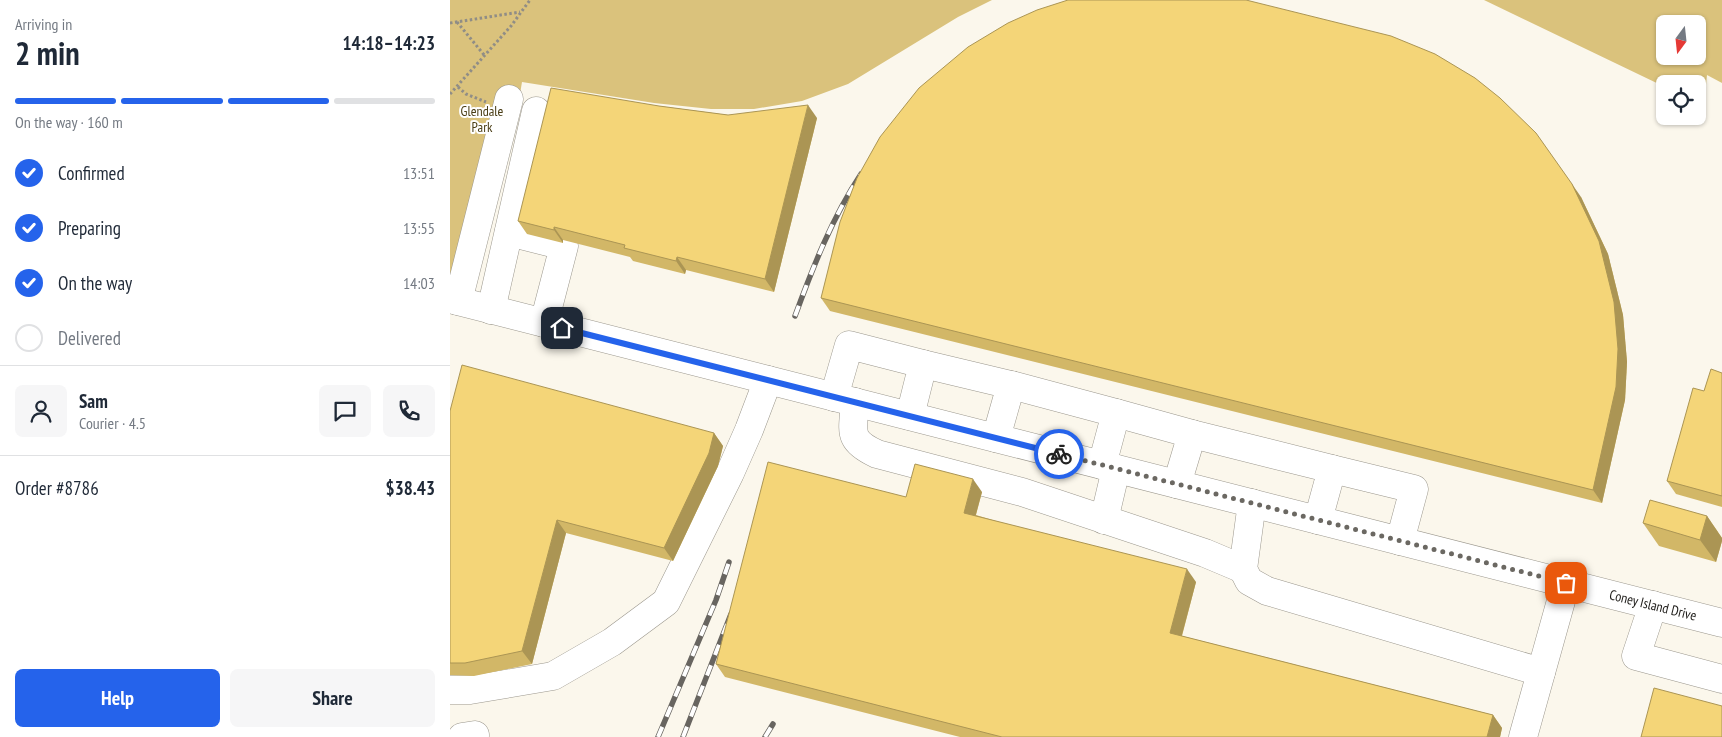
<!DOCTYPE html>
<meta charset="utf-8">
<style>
body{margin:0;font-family:"PT Sans Narrow",sans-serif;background:#f6f6f7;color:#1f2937;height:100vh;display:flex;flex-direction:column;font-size:19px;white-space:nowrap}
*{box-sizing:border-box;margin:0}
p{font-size:16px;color:#747a83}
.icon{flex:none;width:28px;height:28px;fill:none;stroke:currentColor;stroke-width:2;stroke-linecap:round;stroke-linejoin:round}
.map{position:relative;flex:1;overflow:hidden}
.sheet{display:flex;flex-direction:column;background:#fff;width:450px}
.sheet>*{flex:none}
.needle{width:32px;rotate:195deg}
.controls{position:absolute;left:1206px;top:15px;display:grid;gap:10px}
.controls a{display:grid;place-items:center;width:50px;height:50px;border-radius:8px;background:#fff;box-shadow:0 1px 4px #0004;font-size:25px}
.pin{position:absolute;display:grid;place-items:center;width:42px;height:42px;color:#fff;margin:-21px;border-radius:10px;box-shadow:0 2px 8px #0006}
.courier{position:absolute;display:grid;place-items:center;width:50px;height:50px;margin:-25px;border:4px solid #2563eb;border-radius:50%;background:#fff;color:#222;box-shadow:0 1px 6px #0007}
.overview em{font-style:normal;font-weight:700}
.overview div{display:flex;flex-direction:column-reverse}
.overview{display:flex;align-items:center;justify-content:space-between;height:85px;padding:0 15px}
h1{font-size:32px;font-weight:700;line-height:38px}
.bar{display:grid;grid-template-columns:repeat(4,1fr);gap:8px 5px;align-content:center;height:60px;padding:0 15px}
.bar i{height:6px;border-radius:4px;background:#e0e1e3}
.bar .active{background:#2563eb}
.bar p{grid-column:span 4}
.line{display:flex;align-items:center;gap:12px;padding:0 15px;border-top:1px solid #e0e1e3}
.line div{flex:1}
.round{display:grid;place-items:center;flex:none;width:52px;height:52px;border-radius:8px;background:#f6f6f7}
ol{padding:0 15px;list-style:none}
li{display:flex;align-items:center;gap:15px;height:55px}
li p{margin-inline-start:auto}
li .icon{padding:5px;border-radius:50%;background:#2563eb;color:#fff;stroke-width:4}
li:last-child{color:#747a83}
li i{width:28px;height:28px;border:2px solid #e0e1e3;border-radius:50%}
.cta{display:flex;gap:10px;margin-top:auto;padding:10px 15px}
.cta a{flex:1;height:58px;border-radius:8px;background:#2563eb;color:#fff;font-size:20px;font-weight:700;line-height:58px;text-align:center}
.cta a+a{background:#f6f6f7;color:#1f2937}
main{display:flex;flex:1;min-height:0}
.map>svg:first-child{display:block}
.green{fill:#dac27c;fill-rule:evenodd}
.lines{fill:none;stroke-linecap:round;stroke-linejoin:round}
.minor-casing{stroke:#9b978d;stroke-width:29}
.path{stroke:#908d86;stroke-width:3;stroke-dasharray:2.5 2.5;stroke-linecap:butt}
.minor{stroke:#fff;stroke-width:28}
.rail-casing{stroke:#686560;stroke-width:5.5}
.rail{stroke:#fff;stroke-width:4;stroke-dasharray:11;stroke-linecap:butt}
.wall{fill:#d2b767}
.shaded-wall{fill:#ab9554}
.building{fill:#f4d578;stroke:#ab9554}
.done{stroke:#6b6862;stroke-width:5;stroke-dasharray:0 9}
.route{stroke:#2563eb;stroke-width:6}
.labels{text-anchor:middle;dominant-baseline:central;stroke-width:4;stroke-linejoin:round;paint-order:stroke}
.park-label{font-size:14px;fill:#4a3d15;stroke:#fff}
.street-label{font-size:14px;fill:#1d1b18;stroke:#fff}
</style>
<main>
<section class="sheet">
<div class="overview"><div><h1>2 min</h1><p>Arriving in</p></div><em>14:18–14:23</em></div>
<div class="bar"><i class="active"></i><i class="active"></i><i class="active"></i><i></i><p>On the way · 160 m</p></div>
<ol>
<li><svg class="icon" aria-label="check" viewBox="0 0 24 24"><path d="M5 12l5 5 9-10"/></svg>Confirmed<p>13:51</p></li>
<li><svg class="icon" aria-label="check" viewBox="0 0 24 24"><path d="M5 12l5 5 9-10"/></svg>Preparing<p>13:55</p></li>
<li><svg class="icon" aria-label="check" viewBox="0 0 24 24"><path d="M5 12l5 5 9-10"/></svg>On the way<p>14:03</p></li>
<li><i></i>Delivered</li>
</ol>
<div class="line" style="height:90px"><a class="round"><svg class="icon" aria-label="person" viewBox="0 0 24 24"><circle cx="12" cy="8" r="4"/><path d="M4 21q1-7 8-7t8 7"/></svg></a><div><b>Sam</b><p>Courier · 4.5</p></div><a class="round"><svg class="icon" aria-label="chat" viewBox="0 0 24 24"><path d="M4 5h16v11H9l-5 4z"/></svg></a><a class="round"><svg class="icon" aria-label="phone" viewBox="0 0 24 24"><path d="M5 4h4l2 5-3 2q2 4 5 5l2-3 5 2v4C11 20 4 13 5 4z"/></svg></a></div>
<div class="line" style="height:65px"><div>Order #8786</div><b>$38.43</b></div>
<div class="cta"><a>Help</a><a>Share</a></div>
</section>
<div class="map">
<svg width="1272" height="737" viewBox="0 0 1272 737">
<rect width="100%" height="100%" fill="#fbf7ec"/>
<g class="green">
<path d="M0 0H542L508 17 398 84 352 101 304 109H261L204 103 72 82 70 94 0 279Z"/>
<path d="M1034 0H1272V83L1257 75 1254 105 1248 102V84H1215V87ZM1215 24H1248V56H1215Z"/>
</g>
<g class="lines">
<defs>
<g id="minor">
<path d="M59 232 114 246 94 323"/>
<path d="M0 299 1272 623"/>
<path d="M8 301 59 99"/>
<path d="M41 310 86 111"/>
<path d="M473 364 561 385 546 438"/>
<path d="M561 385 666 413 652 465"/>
<path d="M384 397 399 345 473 364 460 416"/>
<path d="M405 402C403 432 397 440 427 454L572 492 755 553 793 569"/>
<path d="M666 413 742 434 727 484"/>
<path d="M742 434 882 469 868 520"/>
<path d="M882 469 964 489 950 541"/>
<path d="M802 503 793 569 799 581 817 591 1091 672"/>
<path d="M654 520 666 469"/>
<path d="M1203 605 1186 656 1272 679"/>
<path d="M0 690H20L103 676 162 642 216 602 280 473 299 430 318 380"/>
<path d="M12 737 25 735"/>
<path d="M1073 737 1116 583"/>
</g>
</defs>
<use href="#minor" class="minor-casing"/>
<g class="path">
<path d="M7 22 35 56"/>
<path d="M0 23 70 12"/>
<path d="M8 87 16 94 36 102"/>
<path d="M0 94 61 26 80 0"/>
</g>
<use href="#minor" class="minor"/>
<defs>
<g id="rail">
<path d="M345 316C363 267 382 218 411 174"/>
<path d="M208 737 266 600 279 562"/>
<path d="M233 737 281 614"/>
<path d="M315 737 323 724"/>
</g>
</defs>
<use href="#rail" class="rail-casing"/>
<use href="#rail" class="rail"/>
</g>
<g class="wall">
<path d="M209 106 278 115 367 118 324 292 236 270 235 274 183 261 180 257 113 240V243L77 234 68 221Z"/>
<path d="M1131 197 1158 254 1173 315 1177 362 1175 400 1152 503 380 311 371 298Z"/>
<path d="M1272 373V507L1226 494 1217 481Z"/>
<path d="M0 411 264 433 273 446 268 466 223 561 116 533 82 664 24 676 0 675Z"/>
<path d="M532 492 526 515 746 582 732 636 1043 715 1052 728 1050 737H510L275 677 266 664 456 497Z"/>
<path d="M1257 516 1272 538V541L1266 562 1209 546 1193 523Z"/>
</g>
<g class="shaded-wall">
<path d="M358 105 367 118 324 292 315 279Z"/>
<path d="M1122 184 1131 197 1158 254 1173 315 1177 362 1175 400 1152 503 1143 490Z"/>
<path d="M104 227 113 240V243L104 230Z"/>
<path d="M227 257 236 270 235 274 226 261Z"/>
<path d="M264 433 273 446 268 466 223 561 214 548Z"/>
<path d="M523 479 532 492 523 525 514 513Z"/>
<path d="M1257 516 1272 538V541L1266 562 1250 540Z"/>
<path d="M107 520 116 533 82 664 72 651Z"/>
<path d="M737 569 746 582 729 646 720 633Z"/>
<path d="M1043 715 1052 728 1050 737H1037Z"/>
</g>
<g class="building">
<path d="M618 0H796L941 36 985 54 1025 78 1050 98 1086 133 1122 184 1149 241 1164 302 1168 349 1166 387 1143 490 371 298 390 222 407 178 430 137 469 88 518 47 558 23 587 10Z"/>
<path d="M101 88 209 106 278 115 358 105 315 279 227 257 226 261 174 248 175 245 104 227V230L68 221Z"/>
<path d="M12 365 264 433 259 453 214 548 107 520 72 651 15 663H0V411Z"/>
<path d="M1261 369 1272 373V496L1217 481 1243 388 1254 391Z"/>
<path d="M318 462 456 497 465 464 523 479 514 513 737 569 720 633 1043 715 1037 737H552L266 664Z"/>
<path d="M1200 500 1257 516 1250 540 1193 523Z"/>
<path d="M1204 688 1272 706V737H1191Z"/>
</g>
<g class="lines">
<path class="done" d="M609 454 1116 583"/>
<path class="route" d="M112 328 609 454"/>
</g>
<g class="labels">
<g class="park-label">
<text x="32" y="111">Glendale<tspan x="32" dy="16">Park</tspan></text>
</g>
<g class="street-label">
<text transform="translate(1203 605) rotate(14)">Coney Island Drive</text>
</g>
</g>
</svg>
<div class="controls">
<a><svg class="needle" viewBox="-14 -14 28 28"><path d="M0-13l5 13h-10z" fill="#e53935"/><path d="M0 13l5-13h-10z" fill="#747a83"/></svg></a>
<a><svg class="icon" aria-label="locate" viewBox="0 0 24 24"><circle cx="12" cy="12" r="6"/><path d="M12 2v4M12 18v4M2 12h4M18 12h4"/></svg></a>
</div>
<div class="pin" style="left:1116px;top:583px;background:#ea580c"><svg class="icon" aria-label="bag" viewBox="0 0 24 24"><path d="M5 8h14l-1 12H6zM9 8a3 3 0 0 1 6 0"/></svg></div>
<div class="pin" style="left:112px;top:328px;background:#1f2937"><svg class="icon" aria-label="home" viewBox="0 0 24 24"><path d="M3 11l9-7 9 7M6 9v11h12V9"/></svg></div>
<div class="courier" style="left:609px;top:454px"><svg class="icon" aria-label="bike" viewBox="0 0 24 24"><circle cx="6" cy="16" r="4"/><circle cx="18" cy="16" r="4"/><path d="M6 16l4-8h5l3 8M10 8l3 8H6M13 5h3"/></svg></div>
</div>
</main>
